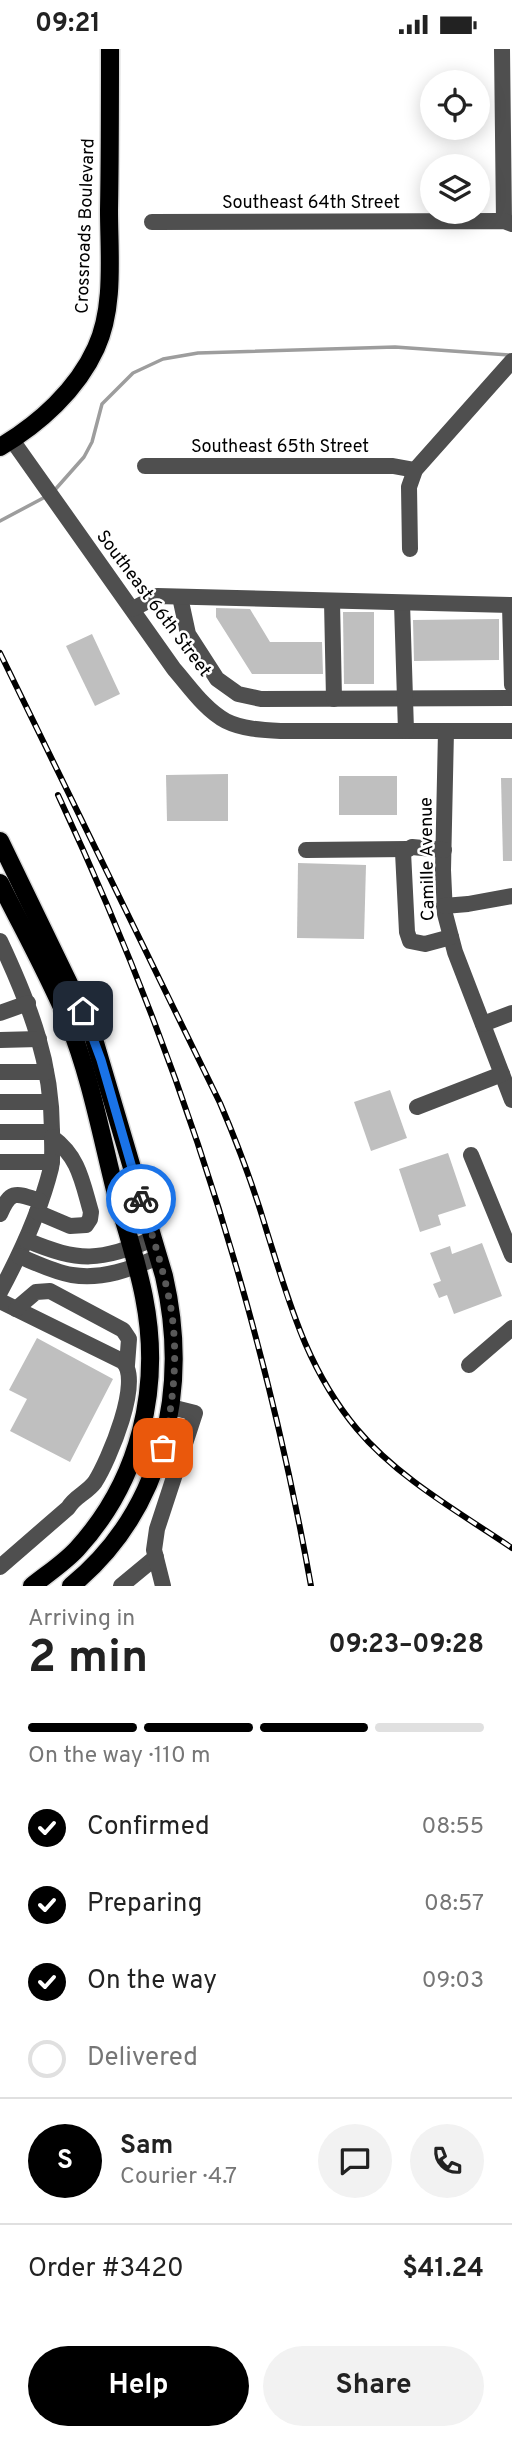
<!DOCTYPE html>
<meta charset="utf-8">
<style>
body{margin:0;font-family:Overpass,sans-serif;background:#f2f2f2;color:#222;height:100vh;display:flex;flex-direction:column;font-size:26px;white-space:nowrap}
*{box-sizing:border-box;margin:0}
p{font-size:23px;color:#767676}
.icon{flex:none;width:38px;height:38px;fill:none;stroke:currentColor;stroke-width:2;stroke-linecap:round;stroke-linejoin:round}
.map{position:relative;height:1537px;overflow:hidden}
.sheet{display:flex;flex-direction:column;background:#fff;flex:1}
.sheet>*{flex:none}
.controls{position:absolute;left:420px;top:21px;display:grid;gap:14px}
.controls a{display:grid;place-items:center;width:70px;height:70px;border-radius:50%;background:#fff;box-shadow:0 4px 18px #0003;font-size:35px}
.pin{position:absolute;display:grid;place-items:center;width:60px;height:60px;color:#fff;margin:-30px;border-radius:14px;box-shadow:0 4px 10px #0006}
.courier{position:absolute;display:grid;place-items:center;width:70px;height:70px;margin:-35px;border:5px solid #1a73e8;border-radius:50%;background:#fff;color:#222;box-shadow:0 2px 9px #0007}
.overview em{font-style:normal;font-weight:700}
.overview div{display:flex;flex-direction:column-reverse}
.overview{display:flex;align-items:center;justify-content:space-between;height:119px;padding:0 28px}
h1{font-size:46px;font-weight:700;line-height:52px}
.bar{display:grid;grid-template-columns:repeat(4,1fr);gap:10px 7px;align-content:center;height:84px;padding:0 28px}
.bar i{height:9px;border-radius:5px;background:#e0e0e0}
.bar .selected{background:#000}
.bar p{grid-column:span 4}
.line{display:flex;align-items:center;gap:18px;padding:0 28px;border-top:2px solid #e0e0e0}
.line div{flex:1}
.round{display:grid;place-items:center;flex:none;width:74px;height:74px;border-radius:37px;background:#f2f2f2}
ol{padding:0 28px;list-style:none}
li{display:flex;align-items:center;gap:21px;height:77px}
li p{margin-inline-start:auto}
li .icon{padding:7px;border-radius:50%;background:#000;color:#fff;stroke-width:4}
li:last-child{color:#767676}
li i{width:38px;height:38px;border:4px solid #e0e0e0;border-radius:50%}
.button{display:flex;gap:14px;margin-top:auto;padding:14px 28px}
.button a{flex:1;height:80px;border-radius:42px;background:#000;color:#fff;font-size:28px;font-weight:700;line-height:80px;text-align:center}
.button a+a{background:#f2f2f2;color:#222}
.status{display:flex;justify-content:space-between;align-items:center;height:49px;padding:0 35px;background:#fff;direction:ltr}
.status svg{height:19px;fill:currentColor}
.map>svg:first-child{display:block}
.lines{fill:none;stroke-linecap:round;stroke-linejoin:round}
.stream{stroke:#9d9d9d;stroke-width:3.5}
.building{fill:#bfbfbf}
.major-casing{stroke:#dbdbdb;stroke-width:21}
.minor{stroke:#4f4f4f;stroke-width:16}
.major{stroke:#000;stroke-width:18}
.rail-casing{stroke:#000;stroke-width:6}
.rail{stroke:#fff;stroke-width:3.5;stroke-dasharray:10;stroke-linecap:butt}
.done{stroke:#595959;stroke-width:7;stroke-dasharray:0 12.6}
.route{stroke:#1a73e8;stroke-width:9}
.labels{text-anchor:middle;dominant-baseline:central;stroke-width:5;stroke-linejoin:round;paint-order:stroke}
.street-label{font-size:18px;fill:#000;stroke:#fff}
</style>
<div class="status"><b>09:21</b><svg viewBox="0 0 49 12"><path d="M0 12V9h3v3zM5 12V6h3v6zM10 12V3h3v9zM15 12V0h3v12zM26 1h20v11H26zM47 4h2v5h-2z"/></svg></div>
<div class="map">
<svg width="512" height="1537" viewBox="0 0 512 1537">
<rect width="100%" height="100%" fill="#fff"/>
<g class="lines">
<g class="stream">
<path d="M53 443 84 408 92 393 102 355 133 324 163 310 198 304 395 298 509 306"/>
<path d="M0 472 47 447"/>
</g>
</g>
<g class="building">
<path d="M216 559 250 560 270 593H322L323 625H252L216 568Z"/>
<path d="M343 563H374V635H344Z"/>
<path d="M499 570V611L414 612 413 571Z"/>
<path d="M92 585 120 645 95 657 66 597Z"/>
<path d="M228 725V772H167L166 726Z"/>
<rect x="339" y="727" width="58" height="39"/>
<path d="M501 729H512V812H503Z"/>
<path d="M298 814 366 816 364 890 297 889Z"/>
<path d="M390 1041 407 1089 371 1102 354 1053Z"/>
<path d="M448 1104 466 1157 438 1166 441 1176 420 1183 399 1120Z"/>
<path d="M482 1194 502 1247 454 1265 447 1246 439 1249 433 1235 441 1232 430 1204 450 1197 452 1205Z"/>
<path d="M37 1289 113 1330 70 1413 10 1382 27 1350 9 1341Z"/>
</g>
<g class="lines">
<defs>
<g id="major">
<path d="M0 398C39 375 77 341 96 299 115 258 109 205 109 161 110 107 110 54 110 0"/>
<path d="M0 792 91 980 164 1227C190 1340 164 1461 71 1537"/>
<path d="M0 834C23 880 48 925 68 972 90 1026 101 1085 115 1141 125 1176 137 1212 144 1248 162 1339 140 1431 77 1500 64 1514 47 1525 32 1537"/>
</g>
</defs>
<use href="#major" class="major-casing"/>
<g class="minor">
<path d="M502 0 504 172"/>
<path d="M152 173 504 172 512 175"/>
<path d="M12 391 174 620C189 637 205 661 226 672 242 680 262 681 281 682H512"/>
<path d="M145 417H393L415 421"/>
<path d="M410 500 409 438 415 421 512 312"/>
<path d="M180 548 188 585 217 630 238 645 261 650 512 649"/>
<path d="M332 552 334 650"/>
<path d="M402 554 406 682"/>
<path d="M510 556 512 636"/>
<path d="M133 560 157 547 512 556"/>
<path d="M446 682 443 821 445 865 455 903 512 1051"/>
<path d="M306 801 408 800"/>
<path d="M444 801 412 798 403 803 407 883 410 892 425 895 451 888"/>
<path d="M444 857 468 855 512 847"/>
<path d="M0 892C30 956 53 1015 52 1087 52 1097 53 1109 51 1119 40 1163 21 1204 0 1243"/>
<path d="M0 964 28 954"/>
<path d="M483 975 512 964"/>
<path d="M0 991 39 990"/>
<path d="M0 1023H46"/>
<path d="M0 1053H50"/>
<path d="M417 1058 502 1025"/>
<path d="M0 1083H52"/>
<path d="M471 1106 512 1206"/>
<path d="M0 1113H52"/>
<path d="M37 1163 70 1177 86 1176 90 1170 91 1163C82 1132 79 1108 52 1088"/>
<path d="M0 1165C11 1140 16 1144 40 1152"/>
<path d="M26 1191C81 1214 99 1212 153 1190"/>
<path d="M19 1207C36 1214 54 1223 72 1226 102 1231 131 1220 158 1208"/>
<path d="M0 1252 122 1312C144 1329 108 1413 95 1433 87 1444 75 1447 68 1459L0 1518"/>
<path d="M16 1260 36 1243 50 1242 123 1281 129 1290 127 1316"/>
<path d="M469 1316 512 1279"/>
<path d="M121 1537 156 1508"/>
<path d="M163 1537 154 1501 157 1480 195 1364 171 1358"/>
</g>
<use href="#major" class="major"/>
<defs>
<g id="rail">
<path d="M0 604 220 1054C238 1096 254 1139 267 1183 290 1256 307 1320 357 1380 398 1429 459 1463 512 1499"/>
<path d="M58 746C176 998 262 1263 311 1537"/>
</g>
</defs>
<use href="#rail" class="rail-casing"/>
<use href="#rail" class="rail"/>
</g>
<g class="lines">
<path class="done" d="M141 1150C152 1185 163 1219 170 1254 179 1302 174 1351 163 1399"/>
<path class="route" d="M83 962 101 1011 141 1150"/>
</g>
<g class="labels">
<g class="street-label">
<text x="311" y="154">Southeast 64th Street</text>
<text transform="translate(86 177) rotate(-88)">Crossroads Boulevard</text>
<text x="280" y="398">Southeast 65th Street</text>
<text transform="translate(153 555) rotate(53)">Southeast 66th Street</text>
<text transform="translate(428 810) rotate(-91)">Camille Avenue</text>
</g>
</g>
</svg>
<div class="controls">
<a><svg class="icon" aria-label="locate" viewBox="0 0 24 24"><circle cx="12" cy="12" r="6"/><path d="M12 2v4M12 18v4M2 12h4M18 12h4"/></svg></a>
<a><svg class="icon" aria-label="layers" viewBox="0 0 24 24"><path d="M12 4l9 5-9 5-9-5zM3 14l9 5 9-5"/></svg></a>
</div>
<div class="pin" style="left:163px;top:1399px;background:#ea580c"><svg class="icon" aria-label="bag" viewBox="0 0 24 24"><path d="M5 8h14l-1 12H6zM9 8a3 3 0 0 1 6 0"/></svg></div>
<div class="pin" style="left:83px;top:962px;background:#1f2937"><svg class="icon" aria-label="home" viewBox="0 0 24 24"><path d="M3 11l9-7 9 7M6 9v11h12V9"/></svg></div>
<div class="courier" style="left:141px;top:1150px"><svg class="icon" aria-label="bike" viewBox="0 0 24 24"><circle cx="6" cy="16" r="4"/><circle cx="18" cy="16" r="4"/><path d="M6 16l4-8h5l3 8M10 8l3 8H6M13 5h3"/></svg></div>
</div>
<section class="sheet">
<div class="overview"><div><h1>2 min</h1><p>Arriving in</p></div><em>09:23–09:28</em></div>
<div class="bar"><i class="selected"></i><i class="selected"></i><i class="selected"></i><i></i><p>On the way · 110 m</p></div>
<ol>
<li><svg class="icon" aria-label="check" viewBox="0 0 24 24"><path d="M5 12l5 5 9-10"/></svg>Confirmed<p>08:55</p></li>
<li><svg class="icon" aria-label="check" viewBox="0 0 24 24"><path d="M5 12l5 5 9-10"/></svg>Preparing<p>08:57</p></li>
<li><svg class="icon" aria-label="check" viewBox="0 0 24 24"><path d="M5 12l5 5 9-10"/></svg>On the way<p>09:03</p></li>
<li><i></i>Delivered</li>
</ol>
<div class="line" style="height:126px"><b class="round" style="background:#000;color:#fff">S</b><div><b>Sam</b><p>Courier · 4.7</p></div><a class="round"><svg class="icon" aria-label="chat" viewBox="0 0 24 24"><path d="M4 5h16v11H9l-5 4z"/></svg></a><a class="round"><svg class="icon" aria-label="phone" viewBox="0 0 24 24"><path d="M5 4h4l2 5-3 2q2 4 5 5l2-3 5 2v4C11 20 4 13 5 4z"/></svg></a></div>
<div class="line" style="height:91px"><div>Order #3420</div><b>$41.24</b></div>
<div class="button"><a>Help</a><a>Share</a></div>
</section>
